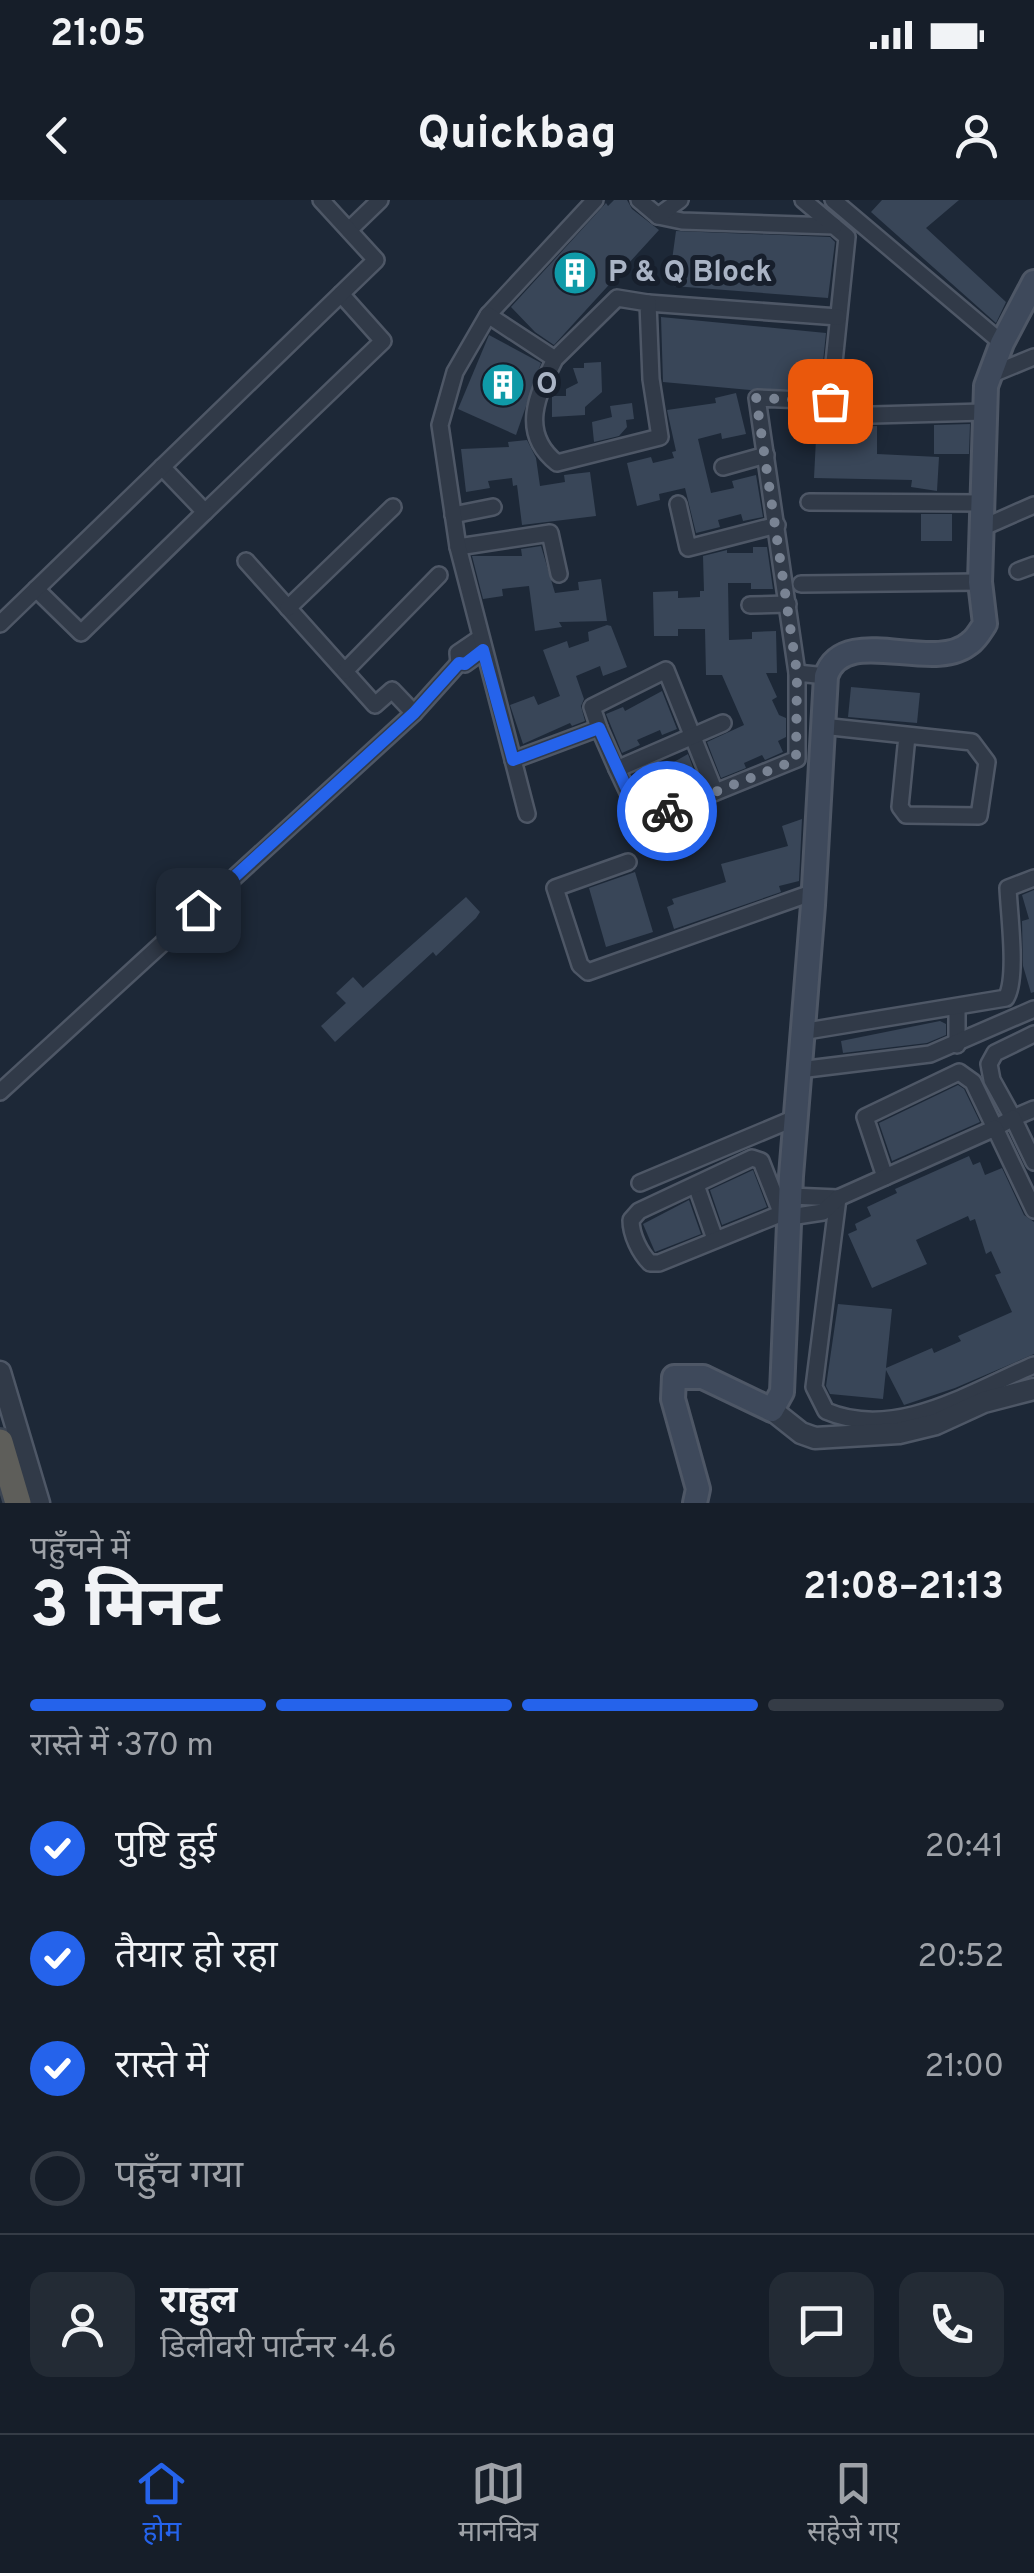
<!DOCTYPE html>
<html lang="hi">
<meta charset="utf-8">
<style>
body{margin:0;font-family:Overpass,"Noto Sans Devanagari",sans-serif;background:#232b35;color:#f1f3f6;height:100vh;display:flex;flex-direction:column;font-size:38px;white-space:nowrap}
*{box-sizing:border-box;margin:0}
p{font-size:32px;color:#9ea2a8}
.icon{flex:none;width:55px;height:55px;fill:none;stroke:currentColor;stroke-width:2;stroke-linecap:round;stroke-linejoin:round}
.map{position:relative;height:1303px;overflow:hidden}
.drawer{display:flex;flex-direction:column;background:#161e29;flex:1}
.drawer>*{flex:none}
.pin{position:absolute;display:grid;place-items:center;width:85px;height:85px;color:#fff;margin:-42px;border-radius:20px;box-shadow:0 5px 15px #0006}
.courier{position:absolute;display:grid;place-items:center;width:100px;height:100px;margin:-50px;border:8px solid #2563eb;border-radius:50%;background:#fff;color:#222;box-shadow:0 2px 12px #0007}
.summary em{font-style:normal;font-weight:700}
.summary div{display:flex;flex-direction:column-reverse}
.summary{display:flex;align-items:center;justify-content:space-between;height:170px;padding:0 30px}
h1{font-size:65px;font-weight:700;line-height:75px}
.bar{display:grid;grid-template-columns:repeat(4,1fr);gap:15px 10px;align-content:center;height:120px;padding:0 30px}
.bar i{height:12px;border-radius:8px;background:#353c46}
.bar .current{background:#2563eb}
.bar p{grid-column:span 4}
.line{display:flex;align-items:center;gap:25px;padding:0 30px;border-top:2px solid #353c46}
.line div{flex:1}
.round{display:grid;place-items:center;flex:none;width:105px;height:105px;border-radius:20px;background:#232b35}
ol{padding:0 30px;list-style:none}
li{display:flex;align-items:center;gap:30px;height:110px}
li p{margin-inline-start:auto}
li .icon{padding:10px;border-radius:50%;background:#2563eb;color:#fff;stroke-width:4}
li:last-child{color:#9ea2a8}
li i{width:55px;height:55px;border:5px solid #353c46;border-radius:50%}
.status{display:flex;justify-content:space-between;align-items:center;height:70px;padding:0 50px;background:#161e29;direction:ltr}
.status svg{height:28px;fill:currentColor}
header{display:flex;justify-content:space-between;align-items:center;height:130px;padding:0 30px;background:#161e29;font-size:45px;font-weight:700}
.tabs{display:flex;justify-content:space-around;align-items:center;height:140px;border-top:2px solid #353c46;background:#161e29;font-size:28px;color:#9ea2a8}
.tabs a{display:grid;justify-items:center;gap:5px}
.tabs .current{color:#2563eb}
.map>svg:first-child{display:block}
.building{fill:#394658}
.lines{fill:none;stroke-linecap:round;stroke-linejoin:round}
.minor-casing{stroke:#4e5766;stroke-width:20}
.tertiary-casing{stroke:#4e5766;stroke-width:25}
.secondary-casing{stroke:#4e5766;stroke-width:28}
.trunk-casing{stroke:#3b4452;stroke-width:30}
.minor{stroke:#313a48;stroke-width:15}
.tertiary{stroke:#313a48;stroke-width:20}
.secondary{stroke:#3e495b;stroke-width:22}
.trunk{stroke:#5e5e5a;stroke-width:25}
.done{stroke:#798393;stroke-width:10;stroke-dasharray:0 18}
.route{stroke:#2563eb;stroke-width:12}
.labels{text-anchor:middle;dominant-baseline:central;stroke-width:10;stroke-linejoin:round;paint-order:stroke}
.poi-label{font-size:30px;font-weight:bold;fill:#aab4c5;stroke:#171f2c;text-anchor:start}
</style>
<div class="status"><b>21:05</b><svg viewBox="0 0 49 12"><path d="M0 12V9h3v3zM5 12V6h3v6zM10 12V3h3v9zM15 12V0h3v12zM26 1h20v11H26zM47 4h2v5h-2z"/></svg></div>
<header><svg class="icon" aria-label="back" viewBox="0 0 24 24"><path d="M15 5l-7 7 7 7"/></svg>Quickbag<svg class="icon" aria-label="person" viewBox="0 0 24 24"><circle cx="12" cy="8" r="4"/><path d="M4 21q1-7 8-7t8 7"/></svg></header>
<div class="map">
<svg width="1034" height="1303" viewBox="0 0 1034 1303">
<rect width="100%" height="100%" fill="#1d2837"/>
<g class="building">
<path d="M614 0H627L632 9 659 30 554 145 535 132 511 107 606 3 608 6Z"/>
<path d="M882 0H959L926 28 1006 102 996 123 871 12Z"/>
<path d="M676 31 830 37 835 42 828 98 673 86 674 76 670 75Z"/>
<path d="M661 117 826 133 821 181H813L812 189 750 190 663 182Z"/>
<path d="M489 135 541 163 516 235 458 209Z"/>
<path d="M601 162 602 192 585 207V215L552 217V196H566V189L578 183 573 168H584V163Z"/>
<path d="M736 193 746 234 722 239 721 233 698 239 711 293 734 288 732 281 756 275 763 317 743 321 741 314 718 320 720 327 696 333 685 288 659 294 660 300 637 306 627 263 651 257 653 263 674 258 672 252 676 251 667 210 716 203 715 198Z"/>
<path d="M632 203 634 219 626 220 627 227 619 236 594 242 592 222 612 217 610 206Z"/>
<path d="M817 219H826L835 227 877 226V254L939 257 937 291 911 287 912 280 814 278Z"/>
<path d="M970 224 969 254H934V225Z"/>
<path d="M527 240 536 258 540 286 565 282 564 275 590 272 596 316 522 325 517 285 513 286 512 278 488 281 490 288 466 292 461 249 509 247 508 242Z"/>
<rect x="921" y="314" width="31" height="27"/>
<path d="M541 346 555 393 579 390 578 382 601 379 607 421 559 422 562 427 535 431 529 386 502 389 503 396 483 399 472 356H522L521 349Z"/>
<path d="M753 347H767L773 389H751V383H728L729 440 752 439V432L776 431 777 473H766L777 497 772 500 779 515 786 518V537L778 541 783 552 765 560 762 555 744 563 746 568 721 578 707 542 744 525 722 475H706L705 429H678V436H654L653 392 678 391V398L700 397V391H704L703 356 727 350V353H753Z"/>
<path d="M607 425 611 426 627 467 603 476 600 466 576 476 584 499 581 506 585 521 572 526 570 523 523 544 510 505 534 496 538 505 560 496 543 450 567 441 569 448 589 441 588 432Z"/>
<path d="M851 487 920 493 917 523 848 517Z"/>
<path d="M662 491 677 529 662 535 660 530 637 540 640 545 622 553 606 514 623 507 625 511Z"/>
<path d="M688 554 700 586 648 608 634 579 650 572 651 575Z"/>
<path d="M802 619 799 681 779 686 781 692 674 729 667 707 674 704 672 699 726 682 721 664 788 646 782 626Z"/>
<path d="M635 672 653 732 606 747 589 688Z"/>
<path d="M1034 690V792L1031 793 1023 766 1022 721 1029 719 1022 695Z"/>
<path d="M466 697 480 712 476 718 436 756 433 752 335 842 321 826 346 803 336 793 353 777 363 788Z"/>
<path d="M940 821 946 824V835L927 843 843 853 841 841Z"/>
<path d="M958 885 964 889 980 922 892 961 879 923Z"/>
<path d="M969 956 973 965 980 962 985 975 1002 968 1024 1015 1034 1022V1154L955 1188 904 1205 886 1170 883 1199 830 1194 826 1186 838 1104 892 1109 886 1168 932 1148 934 1153 961 1141 958 1136 1012 1112 995 1075 1001 1073 991 1051 986 1054 975 1019 970 1021 968 1016 916 1040 927 1064 872 1088 848 1034 857 1030 855 1024 871 1016 867 1007 897 993 895 989Z"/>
<path d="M753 970 767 1007 722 1025 710 990Z"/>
<path d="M689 1000 701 1034 655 1052 643 1024Z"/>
</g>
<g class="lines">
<defs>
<g id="minor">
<path d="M639 0 658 16 682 21 834 26 847 37 830 201 757 198 797 473"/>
<path d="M803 0 834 26"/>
<path d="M833 0 1002 143"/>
<path d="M658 16 680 0"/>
<path d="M349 30 380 0"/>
<path d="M648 103 838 117"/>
<path d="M488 115 595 0"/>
<path d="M990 175 1034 157"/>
<path d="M836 216 984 212"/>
<path d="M723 267 766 255"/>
<path d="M809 302 985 303"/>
<path d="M678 304 688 348 777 325"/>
<path d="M205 312 383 141 341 94"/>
<path d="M453 315 493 307"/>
<path d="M984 327 1034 305"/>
<path d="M458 347 550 333 559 374"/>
<path d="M246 361 375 505 392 490 414 513"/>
<path d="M1018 371 1034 365"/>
<path d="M801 384 980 382"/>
<path d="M36 389 81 433 205 312 162 267"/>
<path d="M750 405 788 404"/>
<path d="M288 408 393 307"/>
<path d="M0 424 376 60 321 0"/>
<path d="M480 438 458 453 459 463 465 464 483 451"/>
<path d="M345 471 439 375"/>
<path d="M822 526 972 542 987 562 979 616 906 615 900 607 907 536"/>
<path d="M599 528 592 507 666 470 715 592"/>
<path d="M513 560 599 528 617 569 723 523"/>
<path d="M617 569 642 622 797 559V473L826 476"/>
<path d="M527 614 458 347 440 225 455 172 488 115 555 159C537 195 519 233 557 263L660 237 651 179 648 103 617 98 555 159"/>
<path d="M628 662 555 688 580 765 588 772 814 692"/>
<path d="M957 808V845"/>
<path d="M801 832 1006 798C1018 778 1009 714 1008 688L1034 678"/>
<path d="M1034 834 995 853 989 864 992 880 1013 918 1034 909"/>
<path d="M799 870 930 854 1034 809"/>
<path d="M0 892 414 513 459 463"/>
<path d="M885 977 865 917 959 872 973 882 995 928 1013 918 1034 962"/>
<path d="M640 983 795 918"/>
<path d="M696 985 715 1039"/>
<path d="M791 996 838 998"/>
<path d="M838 998 814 1187 826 1211C896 1241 972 1191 1034 1165"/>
<path d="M781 1012 761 961 752 958 639 1011 631 1020C631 1035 640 1053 650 1063H659L790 1010"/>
<path d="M790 1017 823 1012 838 998 995 928 1034 1010"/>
</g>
<g id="tertiary">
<path d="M0 1172 39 1303"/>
<path d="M772 1210 801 1233 815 1238 899 1233 936 1224 984 1202 1034 1189"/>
</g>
<path id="secondary" d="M695 1303 698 1289 673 1199 674 1177H703L772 1210 782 1192 791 976 813 705 826 476C844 422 933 475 970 443 976 439 981 430 985 424L980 382 986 186 1002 143 1034 82"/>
<path id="trunk" d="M0 1242 18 1303"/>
</defs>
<use href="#minor" class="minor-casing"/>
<use href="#tertiary" class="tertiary-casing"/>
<use href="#secondary" class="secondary-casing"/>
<use href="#trunk" class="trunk-casing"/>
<use href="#minor" class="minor"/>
<use href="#tertiary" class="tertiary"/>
<use href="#secondary" class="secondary"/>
<use href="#trunk" class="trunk"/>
</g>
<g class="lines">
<path class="done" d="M667 611 796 560 797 473 756 198 830 201"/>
<path class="route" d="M198 710 414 513 459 463 465 464 483 450 513 560 599 528 642 622 667 611"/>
</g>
<defs>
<symbol id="building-disc" viewBox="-11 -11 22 22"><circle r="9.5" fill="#0f9aa8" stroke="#171f2c"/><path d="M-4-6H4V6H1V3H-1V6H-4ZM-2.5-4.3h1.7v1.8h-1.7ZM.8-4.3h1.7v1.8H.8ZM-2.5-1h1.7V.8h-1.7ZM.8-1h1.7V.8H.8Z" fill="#fff"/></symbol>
</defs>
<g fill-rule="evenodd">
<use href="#building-disc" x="550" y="48" width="50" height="50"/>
<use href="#building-disc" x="478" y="160" width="50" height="50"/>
</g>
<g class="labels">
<g class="poi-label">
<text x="608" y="73">P &amp; Q Block</text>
<text x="536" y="185">O</text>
</g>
</g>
</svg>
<div class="pin" style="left:830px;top:201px;background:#ea580c"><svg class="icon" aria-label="bag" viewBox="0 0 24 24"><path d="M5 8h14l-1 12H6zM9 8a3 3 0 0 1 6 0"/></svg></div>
<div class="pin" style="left:198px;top:710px;background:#1f2937"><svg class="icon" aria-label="home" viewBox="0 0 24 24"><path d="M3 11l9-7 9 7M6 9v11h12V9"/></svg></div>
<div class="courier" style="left:667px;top:611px"><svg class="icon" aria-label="bike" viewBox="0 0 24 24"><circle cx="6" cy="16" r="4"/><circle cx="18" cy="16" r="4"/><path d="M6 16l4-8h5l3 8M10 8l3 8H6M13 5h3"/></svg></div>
</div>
<section class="drawer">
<div class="summary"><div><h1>3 मिनट</h1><p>पहुँचने में</p></div><em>21:08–21:13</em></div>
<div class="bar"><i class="current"></i><i class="current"></i><i class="current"></i><i></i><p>रास्ते में · 370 m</p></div>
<ol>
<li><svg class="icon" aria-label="check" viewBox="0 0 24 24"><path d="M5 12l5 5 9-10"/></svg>पुष्टि हुई<p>20:41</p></li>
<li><svg class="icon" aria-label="check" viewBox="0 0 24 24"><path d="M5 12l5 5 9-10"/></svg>तैयार हो रहा<p>20:52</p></li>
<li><svg class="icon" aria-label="check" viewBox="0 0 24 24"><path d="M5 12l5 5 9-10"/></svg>रास्ते में<p>21:00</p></li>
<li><i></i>पहुँच गया</li>
</ol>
<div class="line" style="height:180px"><a class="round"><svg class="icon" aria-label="person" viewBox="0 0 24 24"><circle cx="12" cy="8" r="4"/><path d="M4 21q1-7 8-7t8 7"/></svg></a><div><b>राहुल</b><p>डिलीवरी पार्टनर · 4.6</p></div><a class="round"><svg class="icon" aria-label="chat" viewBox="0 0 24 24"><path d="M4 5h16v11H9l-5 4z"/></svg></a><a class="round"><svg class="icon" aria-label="phone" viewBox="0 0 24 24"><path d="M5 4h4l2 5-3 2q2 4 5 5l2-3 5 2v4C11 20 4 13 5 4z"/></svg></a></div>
</section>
<nav class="tabs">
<a class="current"><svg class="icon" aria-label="home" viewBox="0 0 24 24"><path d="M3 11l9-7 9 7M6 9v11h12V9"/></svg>होम</a>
<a><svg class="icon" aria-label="map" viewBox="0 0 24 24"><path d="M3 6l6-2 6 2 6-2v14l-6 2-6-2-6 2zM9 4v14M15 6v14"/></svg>मानचित्र</a>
<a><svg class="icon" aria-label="saved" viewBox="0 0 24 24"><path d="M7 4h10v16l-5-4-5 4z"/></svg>सहेजे गए</a>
</nav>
